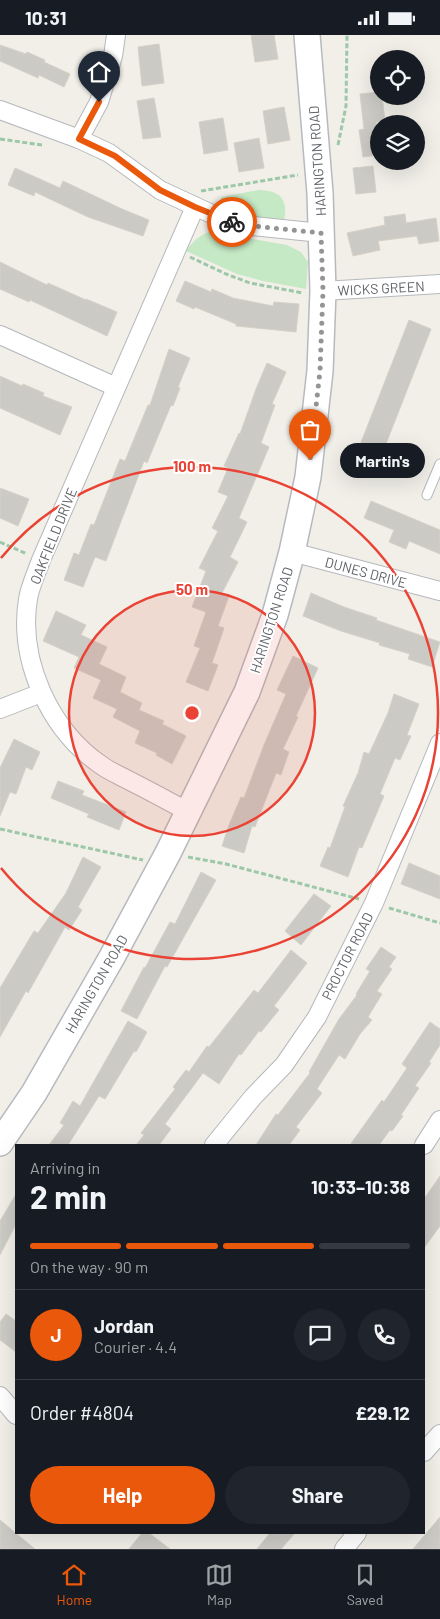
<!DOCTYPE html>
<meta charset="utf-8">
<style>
body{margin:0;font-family:Barlow,sans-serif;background:#20242c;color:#f1f3f6;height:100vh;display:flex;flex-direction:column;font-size:19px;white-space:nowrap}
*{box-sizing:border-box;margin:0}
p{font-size:16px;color:#9ea1a6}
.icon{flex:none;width:28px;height:28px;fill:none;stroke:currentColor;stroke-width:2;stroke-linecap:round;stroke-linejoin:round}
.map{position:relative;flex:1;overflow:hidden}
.details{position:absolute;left:15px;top:1109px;width:410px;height:390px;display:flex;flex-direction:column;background:#171b24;border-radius:0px;box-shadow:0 5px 20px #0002}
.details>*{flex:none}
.controls{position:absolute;left:370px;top:15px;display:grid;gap:10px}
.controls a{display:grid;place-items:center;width:55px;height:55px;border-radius:50%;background:#171b24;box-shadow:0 5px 20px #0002;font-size:25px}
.pin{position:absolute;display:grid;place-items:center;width:42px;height:42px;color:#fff;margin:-51px -21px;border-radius:50% 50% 50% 0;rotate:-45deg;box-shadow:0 0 5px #0007}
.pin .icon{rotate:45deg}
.courier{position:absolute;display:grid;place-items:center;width:50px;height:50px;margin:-25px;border:4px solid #ea580c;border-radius:50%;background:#fff;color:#222;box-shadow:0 1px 6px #0007}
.bubble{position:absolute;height:35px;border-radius:18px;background:#171b24;box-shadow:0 5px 20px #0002;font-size:16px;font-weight:700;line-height:35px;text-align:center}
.headline em{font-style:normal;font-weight:700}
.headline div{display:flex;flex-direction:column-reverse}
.headline{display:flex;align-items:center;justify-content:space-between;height:85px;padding:0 15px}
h1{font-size:32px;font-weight:700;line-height:38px}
.bar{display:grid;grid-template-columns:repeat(4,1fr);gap:8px 5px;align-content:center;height:60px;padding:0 15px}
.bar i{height:6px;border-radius:4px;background:#363941}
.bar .active{background:#ea580c}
.bar p{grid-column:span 4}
.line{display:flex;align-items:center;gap:12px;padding:0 15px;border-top:1px solid #363941}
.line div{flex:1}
.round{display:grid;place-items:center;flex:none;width:52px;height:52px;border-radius:26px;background:#20242c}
.cta{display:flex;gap:10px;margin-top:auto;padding:10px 15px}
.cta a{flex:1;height:58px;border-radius:30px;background:#ea580c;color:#fff;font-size:20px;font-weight:700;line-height:58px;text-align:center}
.cta a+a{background:#20242c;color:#f1f3f6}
.status{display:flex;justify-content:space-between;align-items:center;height:35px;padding:0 25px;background:#171b24;direction:ltr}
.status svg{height:14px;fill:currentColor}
.dock{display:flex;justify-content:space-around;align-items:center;height:70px;border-top:1px solid #363941;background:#171b24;font-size:14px;color:#9ea1a6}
.dock a{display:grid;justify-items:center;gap:2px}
.dock .active{color:#ea580c}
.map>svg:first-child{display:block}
.green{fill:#c5e8c5}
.building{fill:#cccac5;stroke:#d6d1c6}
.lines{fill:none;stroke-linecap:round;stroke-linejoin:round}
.lane-casing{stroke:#b5b8bc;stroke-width:11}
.street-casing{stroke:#b5b8bc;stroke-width:20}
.secondary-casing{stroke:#b6babf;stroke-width:28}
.path{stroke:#9cc7a9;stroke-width:3;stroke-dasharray:5 2.5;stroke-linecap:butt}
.lane{stroke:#fff;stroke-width:9}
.street{stroke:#fff;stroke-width:18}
.secondary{stroke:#fff;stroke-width:25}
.done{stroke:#929495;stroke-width:5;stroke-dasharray:0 9}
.route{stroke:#ea580c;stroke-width:6}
.ring{fill:none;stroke:#ea4335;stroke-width:2.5}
.labels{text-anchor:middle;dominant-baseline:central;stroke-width:4;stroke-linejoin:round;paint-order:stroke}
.street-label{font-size:14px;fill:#5f6368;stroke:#fff}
.centre{fill:#ea4335;stroke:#fff;stroke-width:2.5}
.ring-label{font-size:15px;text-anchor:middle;font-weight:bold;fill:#ea4335;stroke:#fff;stroke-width:4;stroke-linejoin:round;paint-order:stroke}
</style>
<div class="status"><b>10:31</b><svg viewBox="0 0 49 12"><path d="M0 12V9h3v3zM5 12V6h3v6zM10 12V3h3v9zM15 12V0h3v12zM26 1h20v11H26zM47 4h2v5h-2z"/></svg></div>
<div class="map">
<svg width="440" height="1514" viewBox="0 0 440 1514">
<rect width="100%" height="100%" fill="#f1efe8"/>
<g class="green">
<path d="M259 155C281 156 288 164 284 186L248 181 220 173 221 162Z"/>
<path d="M217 196 246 203 287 210 301 217 308 227 306 254 263 246 237 239 186 216C195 204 202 197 217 196Z"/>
</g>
<g class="building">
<path d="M251 0H274L278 24 255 27Z"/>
<path d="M159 9 164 48 142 51 138 12Z"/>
<path d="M0 10 26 19 27 17 45 25 44 27 70 39 64 52 39 40 38 43 0 26Z"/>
<path d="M379 57V61H382L385 86 376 87 379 106V120L363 122 359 95 364 94 360 59Z"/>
<path d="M154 63 161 102 143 104 137 66Z"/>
<path d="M284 72 290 105 268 109 263 76Z"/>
<path d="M223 83 228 115 204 119 199 87Z"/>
<path d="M259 103 264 133 239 137 234 108Z"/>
<path d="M373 131 376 157 356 159 353 133Z"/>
<path d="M15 133 60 153 63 146 122 174 149 185 143 201 88 182 35 157 34 161 8 150Z"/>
<path d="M405 179 406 188 436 183 439 206 419 209 417 201 378 206 380 215 353 221 347 198 385 190 384 182Z"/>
<path d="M0 227 47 250 48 248 86 265V264L117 277 107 301 30 265 29 267 0 254Z"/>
<path d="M185 246 211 257 212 254 233 263 273 271 274 267 299 269 296 297 236 291V289L195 272 194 274 176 266Z"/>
<path d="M409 285 431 294 373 442 351 433Z"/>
<path d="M169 314 190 323 178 352 180 353 173 371 171 370 147 428 144 426 106 526 95 522 83 552 64 545 74 518 79 520 91 489 94 490 120 424 125 426 148 370H150Z"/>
<path d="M267 328 286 337 272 369 275 370 261 408 269 412 239 483 247 487 230 522 238 527 222 558 229 561 218 591 224 593 212 628 218 630 208 656 186 647 200 613 194 611 206 577 192 572 206 536 199 533 218 496 212 493 228 461 218 457 228 433 224 431 239 398 240 399 256 354Z"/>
<path d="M0 341 22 351 23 349 44 358 43 361 72 372 60 400 0 373Z"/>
<path d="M0 453 29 464 18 491 0 483Z"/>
<path d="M371 466 440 495V519L409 506 406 514 389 507 394 495 364 483Z"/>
<path d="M311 558 344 572 377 583 376 585 440 607 432 632 408 624 410 619 379 610 380 608 341 596 303 581Z"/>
<path d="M56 576 86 590 81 600 107 612 99 629 126 642 120 657 142 668 139 675 164 686 162 689 186 701 172 729 156 720 157 718 135 708 140 696 113 682 117 674 93 663 101 645 74 633 79 622 43 606Z"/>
<path d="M293 621 318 633 296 681 298 682 283 714 289 717 281 740 276 738 255 792 252 791 244 818 222 811 229 790 241 762 244 763 264 710 286 659 277 655Z"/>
<path d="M394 659 419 669 407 700 411 701 400 725 395 723 380 759 384 761 362 813 359 812 348 842 320 831 328 812 330 813 345 772 343 771 358 738 364 717 369 719 388 678Z"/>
<path d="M14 704 40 717 32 735 26 732 16 759 10 757 0 781V733Z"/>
<path d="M58 746 84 756 82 760 126 777 119 795 87 782 89 779 51 763Z"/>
<path d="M83 822 101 832 78 872 82 875 69 895 65 892 28 958 26 956 0 1002V953L34 896 38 898 66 858Z"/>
<path d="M409 828 440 841V864L401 849Z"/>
<path d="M201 837 216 845 167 932 165 931 137 984 121 976 144 932 145 933 170 887 175 889Z"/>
<path d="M314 859 331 871 301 910 285 896Z"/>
<path d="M381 912 396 922 389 932 392 934 377 956 382 959 368 982 372 985 360 999 345 1024 339 1020 317 1054 322 1058 296 1092 300 1095 289 1110H256L276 1079 278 1080 310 1038 309 1037 339 984 357 960 356 959 370 936 366 934Z"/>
<path d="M291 915 307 928 274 971 279 975 261 997 259 996 241 1020 239 1019 219 1049 203 1038 165 1089 171 1094 159 1110H136L144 1100 141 1098 175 1054 173 1052 186 1035 189 1037 207 1011 209 1012 254 955 258 958Z"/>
<path d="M128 986 147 997 136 1017 134 1016 105 1064 99 1061 68 1110H49L64 1090 60 1088 73 1066 80 1071Z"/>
<path d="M430 987 440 994V1010L429 1027 431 1028 415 1051 419 1053 401 1080 403 1081 392 1096 390 1095 379 1110H350L382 1065 384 1067 407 1033 402 1029Z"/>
<path d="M440 1141V1191L424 1213V1164Z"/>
<path d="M16 1159V1189L0 1220V1186Z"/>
<path d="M6 1279 16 1286V1317L0 1305V1287Z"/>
<path d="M440 1482V1514H413Z"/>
<path d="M0 1485 35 1514H0Z"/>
<path d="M142 1498H149L170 1514H129Z"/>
<path d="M270 1498H295L281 1514H257Z"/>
</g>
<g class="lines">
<defs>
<path id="lane" d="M427 460 440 429"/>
<g id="street">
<path d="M0 75 79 104 109 118 160 155 216 181 243 190 321 198"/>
<path d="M79 104 99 67 113 21 116 0"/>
<path d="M323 256 440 249"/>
<path d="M0 300 116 352"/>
<path d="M292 517 440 556"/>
<path d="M0 674 41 658"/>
<path d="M189 777C168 766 148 755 128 745 119 740 109 736 101 730 50 695 18 626 28 564 30 551 37 537 41 525L195 172"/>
<path d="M214 1110 253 1062 284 1030 317 982 374 868 440 708"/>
<path d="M424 1110 440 1085"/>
<path d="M0 1361 16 1380"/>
<path d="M424 1417 440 1399"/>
<path d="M344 1514 357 1498"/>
</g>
<path id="secondary" d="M0 1108 34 1058 112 922 168 818 247 657 275 580 292 517 308 442 320 336 323 256 320 158 307 0"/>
</defs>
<use href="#lane" class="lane-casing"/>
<use href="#street" class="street-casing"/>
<use href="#secondary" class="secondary-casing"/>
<g class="path">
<path d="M0 104 42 110"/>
<path d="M338 110 346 71 347 0"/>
<path d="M201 156 298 140"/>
<path d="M190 222 226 239 250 248 303 258"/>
<path d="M0 507 27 519"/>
<path d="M0 794 143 825"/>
<path d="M188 822 226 829 359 864"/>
<path d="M389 873 440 888"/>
</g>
<use href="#lane" class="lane"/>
<use href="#street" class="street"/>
<use href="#secondary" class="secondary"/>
</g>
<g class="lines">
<path class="done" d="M232 187 243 190 321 198 323 256 320 336 310 425"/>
<path class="route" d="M99 67 79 104 115 121 160 155 195 172 232 187"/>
</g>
<circle cx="192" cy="678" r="123" fill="#ea4335" fill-opacity=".12"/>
<g class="ring">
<circle cx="192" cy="678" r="123"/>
<path d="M1 523A246 246 0 1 1 1 833"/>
</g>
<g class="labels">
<g class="street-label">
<text transform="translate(317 126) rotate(-94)">HARINGTON ROAD</text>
<text transform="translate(381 253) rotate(-3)">WICKS GREEN</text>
<text transform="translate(53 501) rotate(-68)">OAKFIELD DRIVE</text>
<text transform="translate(366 537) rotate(15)">DUNES DRIVE</text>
<text transform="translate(271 585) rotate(-72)">HARINGTON ROAD</text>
<text transform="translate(347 921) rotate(-63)">PROCTOR ROAD</text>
<text transform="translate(96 949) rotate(-60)">HARINGTON ROAD</text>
</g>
</g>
<circle cx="192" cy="678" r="8" class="centre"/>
<g class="ring-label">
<text x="192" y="437">100 m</text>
<text x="192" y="560">50 m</text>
</g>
</svg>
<div class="controls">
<a><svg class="icon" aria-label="locate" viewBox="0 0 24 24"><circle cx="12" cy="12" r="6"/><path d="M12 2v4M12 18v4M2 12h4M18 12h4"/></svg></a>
<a><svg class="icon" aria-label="layers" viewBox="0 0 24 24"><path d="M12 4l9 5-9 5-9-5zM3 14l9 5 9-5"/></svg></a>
</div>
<div class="pin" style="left:310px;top:425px;background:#ea580c"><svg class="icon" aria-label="bag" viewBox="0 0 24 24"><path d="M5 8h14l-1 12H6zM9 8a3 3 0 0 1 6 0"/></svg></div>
<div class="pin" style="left:99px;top:67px;background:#1f2937"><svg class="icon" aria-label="home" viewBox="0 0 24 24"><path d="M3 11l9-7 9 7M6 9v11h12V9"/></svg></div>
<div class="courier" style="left:232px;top:187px"><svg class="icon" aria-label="bike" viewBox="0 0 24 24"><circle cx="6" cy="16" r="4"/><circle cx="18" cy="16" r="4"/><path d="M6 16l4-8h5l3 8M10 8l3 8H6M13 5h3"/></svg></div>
<div class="bubble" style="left:340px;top:408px;width:85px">Martin's</div>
<section class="details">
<div class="headline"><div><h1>2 min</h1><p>Arriving in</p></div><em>10:33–10:38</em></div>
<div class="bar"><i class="active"></i><i class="active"></i><i class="active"></i><i></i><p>On the way · 90 m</p></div>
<div class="line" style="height:90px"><b class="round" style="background:#ea580c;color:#fff">J</b><div><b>Jordan</b><p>Courier · 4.4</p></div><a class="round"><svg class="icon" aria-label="chat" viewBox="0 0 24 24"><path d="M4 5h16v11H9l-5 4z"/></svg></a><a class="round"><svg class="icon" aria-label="phone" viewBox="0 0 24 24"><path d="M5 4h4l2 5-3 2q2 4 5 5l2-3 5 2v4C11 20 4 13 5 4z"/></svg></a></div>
<div class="line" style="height:65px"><div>Order #4804</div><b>£29.12</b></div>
<div class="cta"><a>Help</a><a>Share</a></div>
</section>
</div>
<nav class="dock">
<a class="active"><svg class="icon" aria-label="home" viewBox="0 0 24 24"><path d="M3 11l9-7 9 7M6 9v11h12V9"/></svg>Home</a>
<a><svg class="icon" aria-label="map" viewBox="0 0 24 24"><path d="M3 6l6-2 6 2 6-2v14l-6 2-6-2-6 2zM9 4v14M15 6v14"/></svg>Map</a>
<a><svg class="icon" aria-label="saved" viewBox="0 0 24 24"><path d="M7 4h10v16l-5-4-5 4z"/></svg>Saved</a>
</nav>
